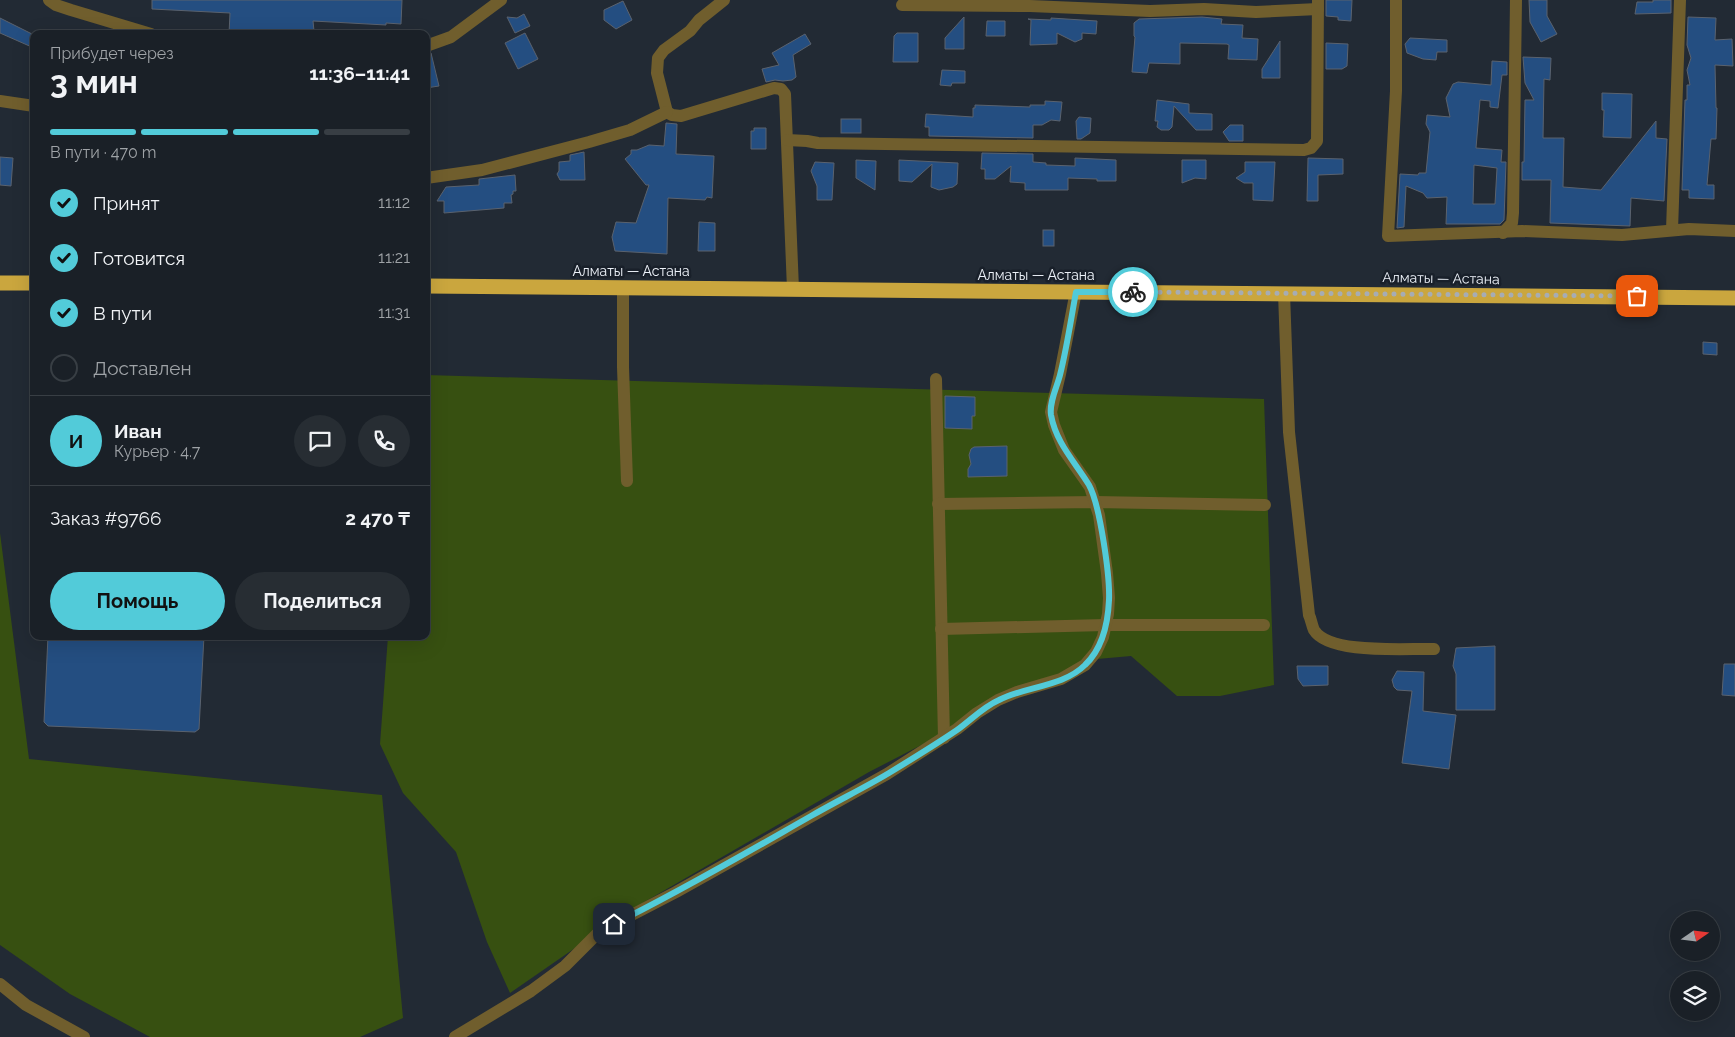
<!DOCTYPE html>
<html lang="ru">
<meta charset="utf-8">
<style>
body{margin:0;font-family:Raleway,sans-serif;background:#272d33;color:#f1f3f6;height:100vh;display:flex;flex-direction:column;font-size:19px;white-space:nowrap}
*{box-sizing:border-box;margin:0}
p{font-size:16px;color:#9fa3a7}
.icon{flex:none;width:28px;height:28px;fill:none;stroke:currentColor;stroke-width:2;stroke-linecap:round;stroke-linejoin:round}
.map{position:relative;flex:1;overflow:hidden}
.panel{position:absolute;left:30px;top:30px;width:400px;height:610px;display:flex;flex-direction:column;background:#1a2027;border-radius:10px;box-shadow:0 5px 20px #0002,0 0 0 1px #383e44}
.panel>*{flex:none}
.needle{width:32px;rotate:76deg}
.controls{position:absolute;left:1670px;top:911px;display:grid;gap:10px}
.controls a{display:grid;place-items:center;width:50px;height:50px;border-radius:50%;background:#1a2027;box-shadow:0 5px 20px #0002,0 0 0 1px #383e44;font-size:25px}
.pin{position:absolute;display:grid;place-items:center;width:42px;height:42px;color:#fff;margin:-21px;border-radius:10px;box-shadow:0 2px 8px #0006}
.courier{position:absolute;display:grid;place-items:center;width:50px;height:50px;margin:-25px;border:4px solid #52cbd9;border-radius:50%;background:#fff;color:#222;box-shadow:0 1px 6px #0007}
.overview em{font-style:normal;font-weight:700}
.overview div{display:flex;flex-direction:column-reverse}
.overview{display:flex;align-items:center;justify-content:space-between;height:85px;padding:0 20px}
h1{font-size:32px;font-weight:700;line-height:38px}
.bar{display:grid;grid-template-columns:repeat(4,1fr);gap:8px 5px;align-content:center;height:60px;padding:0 20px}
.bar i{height:6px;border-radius:4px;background:#383e44}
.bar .current{background:#52cbd9}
.bar p{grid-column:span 4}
.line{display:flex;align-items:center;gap:12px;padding:0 20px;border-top:1px solid #383e44}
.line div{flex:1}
.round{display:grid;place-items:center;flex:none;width:52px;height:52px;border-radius:26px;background:#272d33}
ol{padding:0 20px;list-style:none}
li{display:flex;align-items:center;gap:15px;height:55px}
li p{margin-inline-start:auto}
li .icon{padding:5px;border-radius:50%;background:#52cbd9;color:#111;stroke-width:4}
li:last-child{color:#9fa3a7}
li i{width:28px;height:28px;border:2px solid #383e44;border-radius:50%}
.cta{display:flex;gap:10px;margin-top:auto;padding:10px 20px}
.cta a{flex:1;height:58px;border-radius:30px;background:#52cbd9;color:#111;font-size:20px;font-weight:700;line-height:58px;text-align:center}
.cta a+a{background:#272d33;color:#f1f3f6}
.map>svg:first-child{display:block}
.green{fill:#375011}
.building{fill:#244e81;stroke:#5a626e;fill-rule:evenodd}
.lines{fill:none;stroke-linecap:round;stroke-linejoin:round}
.street{stroke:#705e2d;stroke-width:12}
.highway{stroke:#caa63e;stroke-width:15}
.done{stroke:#a6acb4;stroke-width:5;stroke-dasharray:0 9}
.route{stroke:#52cbd9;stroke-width:6}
.labels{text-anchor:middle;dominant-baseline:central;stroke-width:5;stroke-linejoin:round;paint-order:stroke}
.street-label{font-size:14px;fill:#edf2f9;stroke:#19202a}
</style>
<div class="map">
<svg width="1735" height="1037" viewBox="0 0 1735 1037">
<rect width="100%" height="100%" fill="#222a34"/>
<g class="green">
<path d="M426 375 1264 399 1274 685 1220 696H1177L1131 656 1086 660 869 772 627 912 510 993 487 942 456 852 403 793 380 744 388 636H426Z"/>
<path d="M0 533 29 759 382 795 403 1018 360 1037H150L70 994 0 945Z"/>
</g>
<g class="building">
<path d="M152 0H402L401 24 386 23V25L313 21 314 31H304V34H229L230 13 152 9Z"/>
<path d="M1326 0H1352L1351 21 1338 20V17L1326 16Z"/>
<path d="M1529 0H1547V16L1557 34 1541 42 1530 22Z"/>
<path d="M1653 0H1671V13L1635 14 1637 2H1653Z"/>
<path d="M623 1 632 20 616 29 604 20V10Z"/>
<path d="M524 14 530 26 515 33 507 17 517 18Z"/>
<path d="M964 17V49H945V38Z"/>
<path d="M1202 17 1222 19 1221 24 1243 25 1242 38 1258 39 1257 60 1228 59 1229 45 1227 44 1180 43V64L1149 63 1147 73 1132 72 1135 37 1134 36V23L1139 19Z"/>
<path d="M1688 17 1716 18 1715 40 1732 39 1733 66 1715 65 1716 108H1717L1716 139H1711L1707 185H1714V199L1689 198V190H1682L1685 100H1687V85H1690L1687 70 1691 58 1687 45Z"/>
<path d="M0 18 34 35V48L0 33Z"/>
<path d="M1051 18 1097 21 1096 34 1082 33V39L1075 42 1057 33V44L1030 45 1031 20 1028 19 1051 20Z"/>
<path d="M987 21H1005V36H986Z"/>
<path d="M525 33 538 59 518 69 505 43Z"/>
<path d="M897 33H918V62H893L894 36Z"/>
<path d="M805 34 811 44 793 55 796 77 792 80 783 81 775 80 766 82 762 69 779 65 772 53Z"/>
<path d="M1410 38 1447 40V52H1437L1436 60 1423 59 1407 53 1405 44Z"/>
<path d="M1280 41V78H1262V69Z"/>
<path d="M1326 43 1348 44 1347 66 1342 69H1326Z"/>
<path d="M431 53 439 86 426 88V54Z"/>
<path d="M1523 57 1551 58 1550 80 1544 79 1543 138H1564L1563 187 1601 190 1656 121V138L1667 139 1664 201 1631 198 1630 226 1550 223 1551 180H1522V162H1524L1525 100H1534L1525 83Z"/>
<path d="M1492 61 1507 62V75H1502L1498 108 1490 107V101L1480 100 1476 148 1502 150 1501 162H1506L1504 220 1500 224H1446L1447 197 1427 198 1423 193 1406 186 1404 227 1397 228 1400 174 1418 175 1419 173H1426L1430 132 1426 124 1427 115 1450 117 1446 98 1453 84 1458 82 1491 85ZM1474 165 1497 168 1495 204H1473Z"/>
<path d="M942 70 965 71V83H952L951 86 940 85Z"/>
<path d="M1602 93 1632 94 1631 138 1603 137 1604 110H1602Z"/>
<path d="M1157 100 1189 104V113L1212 114V130H1196L1174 106 1172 127 1169 130H1161L1157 127 1158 121H1155Z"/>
<path d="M1045 101 1062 102 1060 121 1051 120 1042 125H1033V138L929 136V127H925L926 114 973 117V108H975V105L1030 107V105H1045Z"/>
<path d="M1079 117 1091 118 1090 133 1081 139H1077L1076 121Z"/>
<rect x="841" y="119" width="20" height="14"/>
<path d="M666 123 677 124 676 154 714 156 712 198 707 197 705 200 668 198 667 254 615 251 612 237 616 222 636 223 649 185H646L625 159 631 154V150H637L649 145 664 146Z"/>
<path d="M1230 125H1243V141H1229L1223 132Z"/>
<path d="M754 128H766V149H751V131H754Z"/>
<path d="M584 152 585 180H560L557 174 559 171V162L570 161V155Z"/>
<path d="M982 153 1033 154V162L1046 163V165L1075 166V158L1116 160V181H1097V179L1068 178V190H1025V183L1010 182 1011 166 995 179H985V169H981Z"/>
<path d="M0 157 13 158 11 186 0 185Z"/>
<path d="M1308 158 1343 159V174L1318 175V201H1307Z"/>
<path d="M856 160 876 161 875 190 856 178Z"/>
<path d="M899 160 958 163 957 184 953 187 939 190 931 187 932 164 912 182 899 181Z"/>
<path d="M1182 160H1206V179L1195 178 1182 183Z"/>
<path d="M815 162 834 163 832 200H817V186L811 171Z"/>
<path d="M1245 162H1275L1273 201 1253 200V183H1244L1236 178 1245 172Z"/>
<path d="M515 175 516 191H513V194L511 195 512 203H504V208L444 213V201H437L446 187 479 185V179Z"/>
<path d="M699 222 715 223V251H698Z"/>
<rect x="1043" y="230" width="11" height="16"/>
<path d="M1703 342 1717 343V355L1703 354Z"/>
<path d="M945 396 975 397V416H972V429L945 428Z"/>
<path d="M1007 446V476L968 477V469L971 464 969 455 971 449 974 447Z"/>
<path d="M48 636H204L199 729 195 732 48 726 44 722Z"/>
<path d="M1495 646V710H1456V674L1453 666 1456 648Z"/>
<path d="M1724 664H1735V696L1722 695Z"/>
<path d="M1297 666H1328V685L1303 686 1298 679Z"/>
<path d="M1397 671 1424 672 1423 711 1456 715 1449 769 1402 763 1412 691 1397 690 1394 687 1392 680Z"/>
</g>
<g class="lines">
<g class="street">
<path d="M49 0 56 5 71 10 151 34"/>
<path d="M724 0 699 20 690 31 664 50 658 58 657 73 667 112 672 115 681 116 774 88 781 89 785 94 793 289"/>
<path d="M1396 0V91L1388 236 1522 231 1622 235 1689 229 1735 231"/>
<path d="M902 5 1030 6 1150 11 1204 9 1256 12 1318 9"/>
<path d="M426 46 451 37 501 0"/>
<path d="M0 101 34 106"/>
<path d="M787 140 807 141 818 143 1304 150 1311 148 1317 141 1318 0"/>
<path d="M426 178 482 170 589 142 630 130 667 112"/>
<path d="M1672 230 1680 0"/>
<path d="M1503 233 1512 223 1513 213 1516 0"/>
<path d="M623 288V367L627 481"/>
<path d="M1284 293 1289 432 1309 615C1311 619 1312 626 1314 630 1329 655 1407 648 1434 649"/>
<path d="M936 379 944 738"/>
<path d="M938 504 1095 502 1265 505"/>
<path d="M941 629 1105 625H1264"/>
<path d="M0 984 26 1005 84 1037"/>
<path d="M455 1037 531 991 565 966 599 932 676 892 887 774 957 729 977 713 998 700 1017 692 1061 679 1085 665 1096 652 1103 637 1108 614 1109 598 1107 573 1099 515 1090 487 1064 450 1054 425 1051 412 1060 374 1076 291"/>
</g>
<g class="highway">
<path d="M0 283H34"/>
<path d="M426 286 1735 298"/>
</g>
</g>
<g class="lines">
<path class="done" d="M1133 292 1637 296"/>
<path class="route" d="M614 924C681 891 746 853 811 816 837 801 864 788 889 773 912 759 935 745 957 730 971 720 983 707 999 700 1026 686 1063 687 1085 665 1102 649 1108 623 1109 600 1110 576 1100 505 1089 485 1075 462 1056 443 1051 415 1049 402 1057 387 1060 375 1067 347 1071 319 1076 292H1133"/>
</g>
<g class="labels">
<g class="street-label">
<text x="631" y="271">Алматы — Астана</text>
<text x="1036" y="275">Алматы — Астана</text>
<text transform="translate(1441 278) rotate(1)">Алматы — Астана</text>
</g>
</g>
</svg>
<div class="controls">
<a><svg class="needle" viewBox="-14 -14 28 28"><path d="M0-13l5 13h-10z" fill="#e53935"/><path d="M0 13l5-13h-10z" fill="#9fa3a7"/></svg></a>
<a><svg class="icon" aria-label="layers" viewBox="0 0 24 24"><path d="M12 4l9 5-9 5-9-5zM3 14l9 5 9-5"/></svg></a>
</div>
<div class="pin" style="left:1637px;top:296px;background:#ea580c"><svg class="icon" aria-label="bag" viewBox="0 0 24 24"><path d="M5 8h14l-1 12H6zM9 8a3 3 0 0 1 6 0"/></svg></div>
<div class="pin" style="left:614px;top:924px;background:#1f2937"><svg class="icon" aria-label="home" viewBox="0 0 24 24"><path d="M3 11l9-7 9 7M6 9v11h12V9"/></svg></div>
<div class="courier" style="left:1133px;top:292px"><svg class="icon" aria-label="bike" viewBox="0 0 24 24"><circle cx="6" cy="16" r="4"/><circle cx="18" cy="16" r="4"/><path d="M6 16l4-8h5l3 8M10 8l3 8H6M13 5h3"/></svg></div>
<section class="panel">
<div class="overview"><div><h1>3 мин</h1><p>Прибудет через</p></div><em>11:36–11:41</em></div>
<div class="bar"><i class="current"></i><i class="current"></i><i class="current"></i><i></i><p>В пути · 470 m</p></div>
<ol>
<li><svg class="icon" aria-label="check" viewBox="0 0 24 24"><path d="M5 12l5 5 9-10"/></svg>Принят<p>11:12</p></li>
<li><svg class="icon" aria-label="check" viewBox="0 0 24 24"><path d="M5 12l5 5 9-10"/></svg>Готовится<p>11:21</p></li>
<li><svg class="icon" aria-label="check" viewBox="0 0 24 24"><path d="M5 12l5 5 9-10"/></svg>В пути<p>11:31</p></li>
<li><i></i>Доставлен</li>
</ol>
<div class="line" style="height:90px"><b class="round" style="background:#52cbd9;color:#111">И</b><div><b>Иван</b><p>Курьер · 4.7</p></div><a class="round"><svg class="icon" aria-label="chat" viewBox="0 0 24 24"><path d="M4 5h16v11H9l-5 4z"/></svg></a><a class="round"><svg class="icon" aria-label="phone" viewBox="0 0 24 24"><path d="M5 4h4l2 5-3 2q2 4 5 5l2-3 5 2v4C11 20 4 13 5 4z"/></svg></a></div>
<div class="line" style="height:65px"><div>Заказ #9766</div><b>2 470 ₸</b></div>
<div class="cta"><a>Помощь</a><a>Поделиться</a></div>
</section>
</div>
